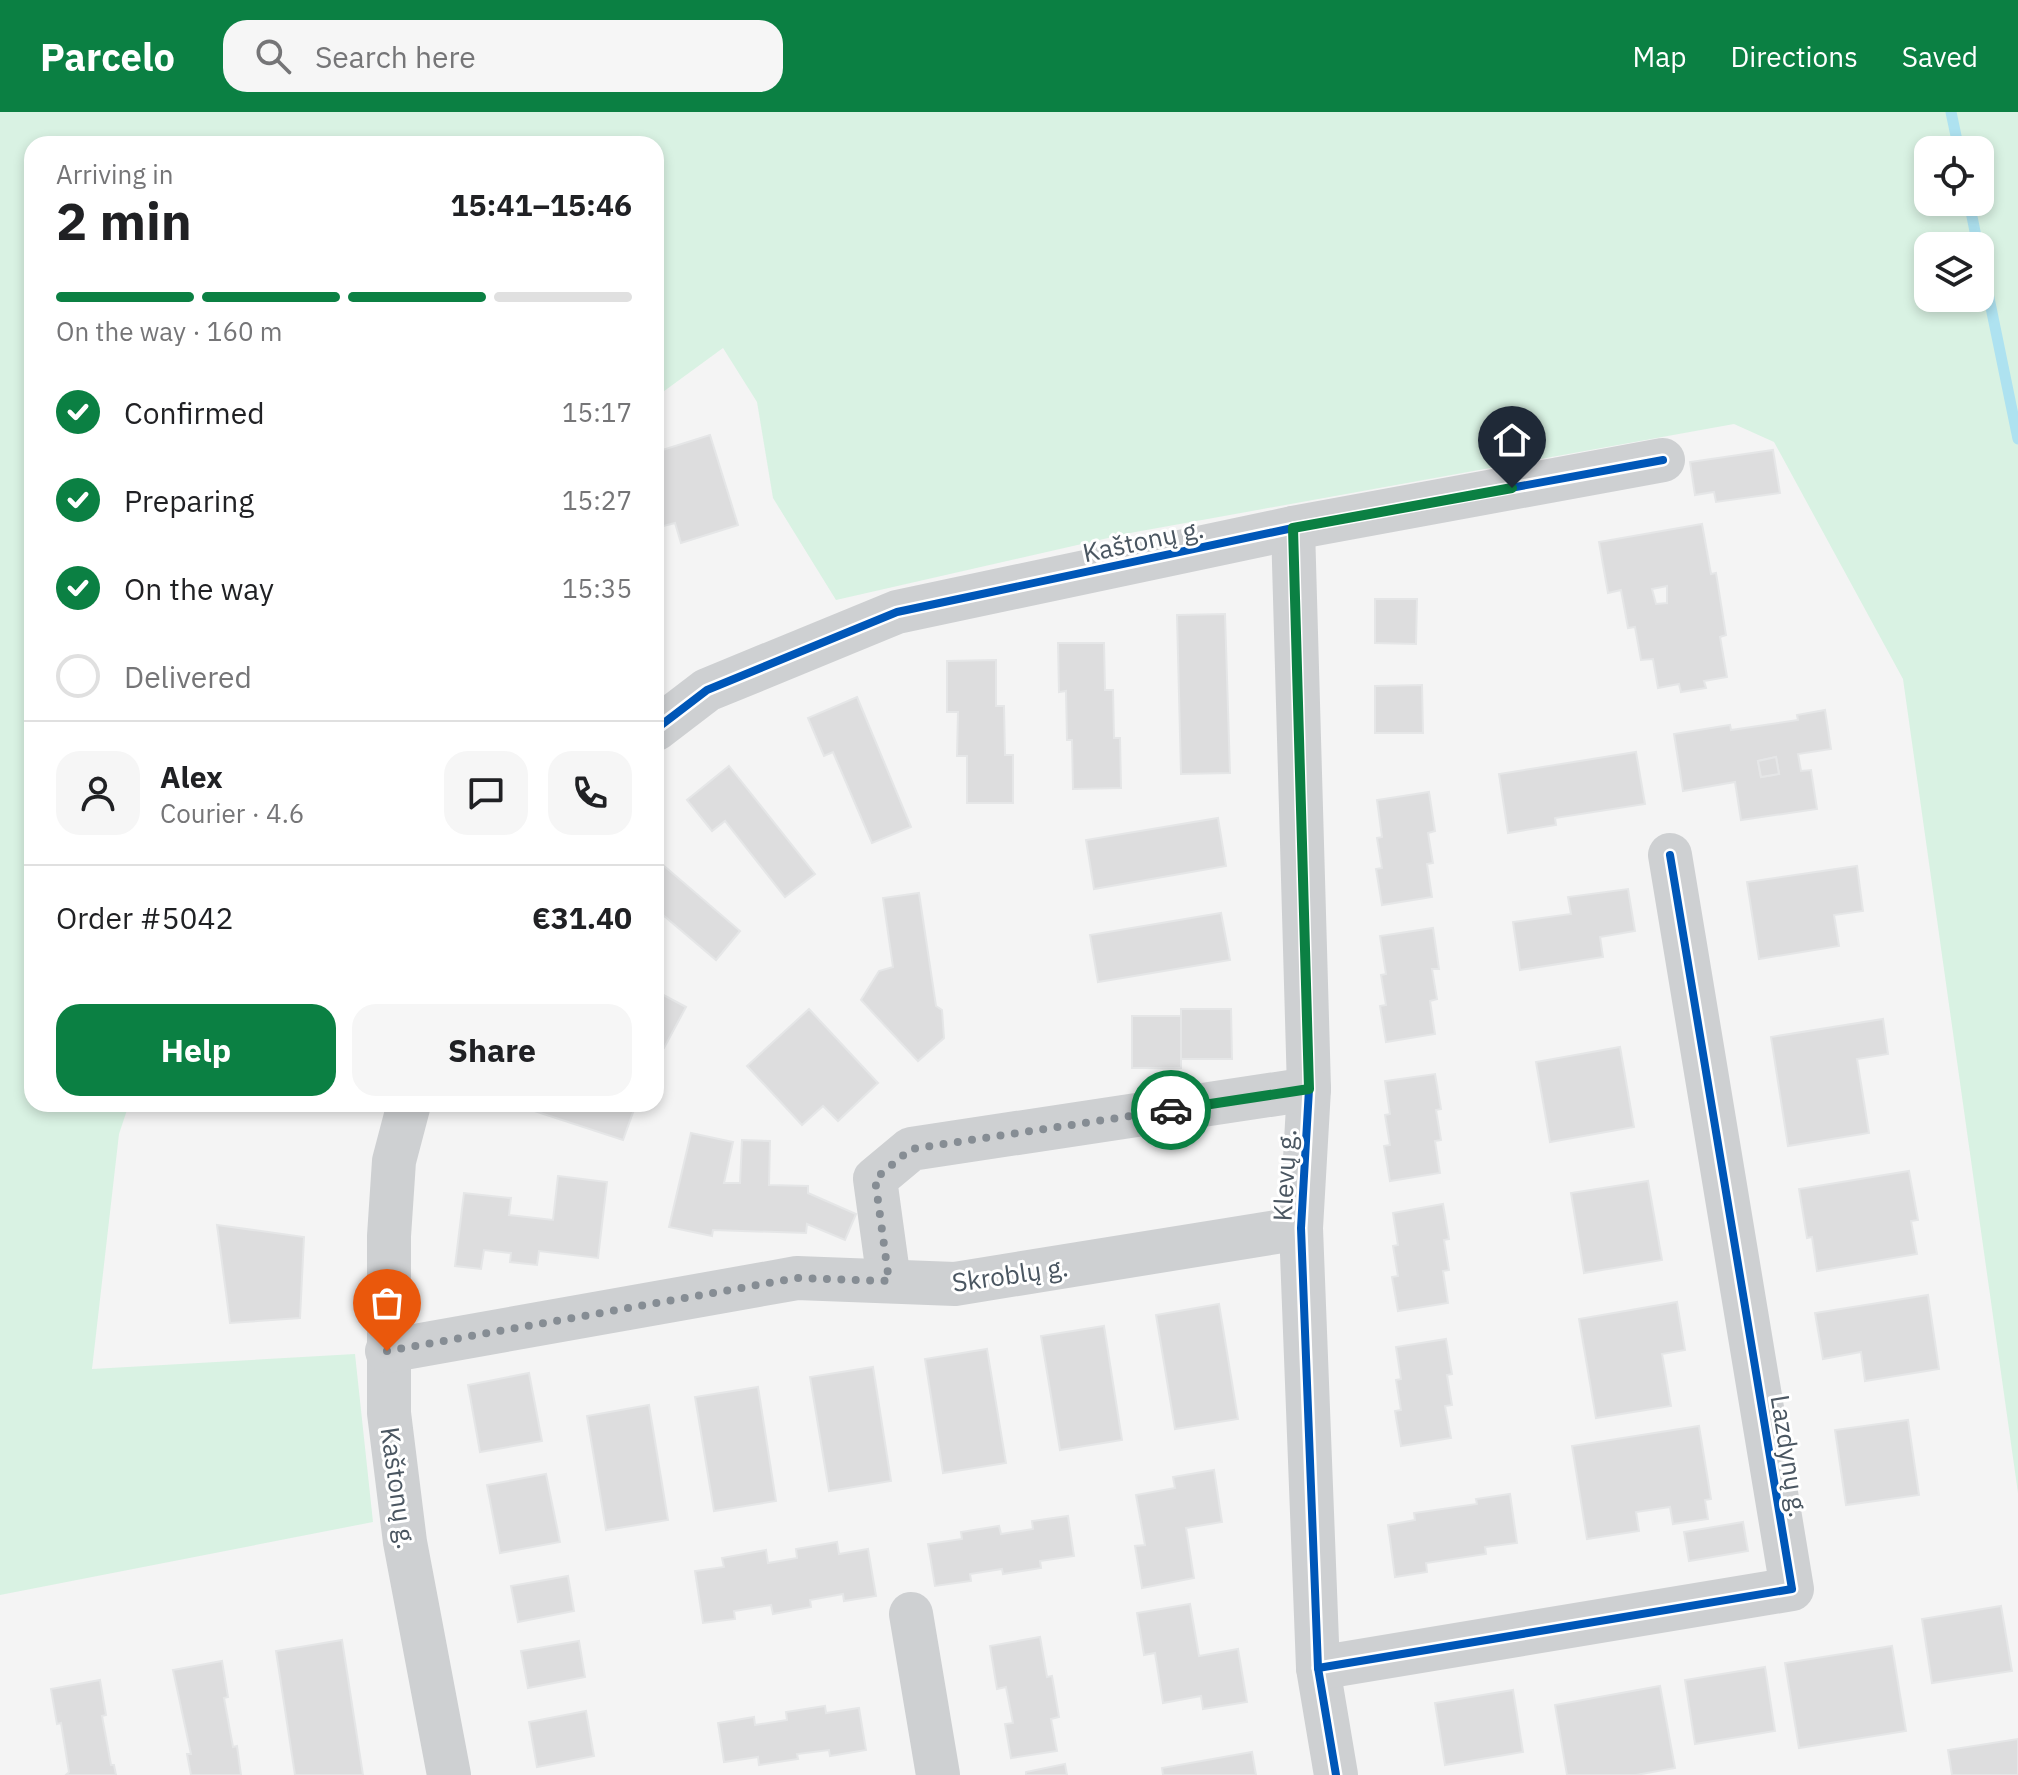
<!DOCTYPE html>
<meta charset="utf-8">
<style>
body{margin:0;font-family:"IBM Plex Sans",sans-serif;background:#f6f6f6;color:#202124;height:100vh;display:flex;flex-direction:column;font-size:30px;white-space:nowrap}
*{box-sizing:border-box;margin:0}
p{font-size:26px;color:#757577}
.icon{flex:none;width:44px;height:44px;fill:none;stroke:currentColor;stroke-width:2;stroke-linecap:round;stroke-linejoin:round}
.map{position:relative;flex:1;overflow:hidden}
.side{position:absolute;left:24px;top:24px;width:640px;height:976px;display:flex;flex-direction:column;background:#fff;border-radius:24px;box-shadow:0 4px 12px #0003}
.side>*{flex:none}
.fabs{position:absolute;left:1914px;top:24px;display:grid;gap:16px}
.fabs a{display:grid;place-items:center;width:80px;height:80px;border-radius:16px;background:#fff;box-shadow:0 4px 12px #0003;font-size:40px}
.pin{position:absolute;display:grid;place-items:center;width:68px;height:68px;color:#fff;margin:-82px -34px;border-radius:50% 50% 50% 0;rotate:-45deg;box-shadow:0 0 8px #0007}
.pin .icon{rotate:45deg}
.courier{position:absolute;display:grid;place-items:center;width:80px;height:80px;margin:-40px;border:6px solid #0b8043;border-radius:50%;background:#fff;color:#222;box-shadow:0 2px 10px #0007}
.headline em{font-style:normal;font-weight:700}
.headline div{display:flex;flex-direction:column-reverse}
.headline{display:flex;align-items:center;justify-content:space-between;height:136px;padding:0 32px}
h1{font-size:52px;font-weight:700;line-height:60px}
.bar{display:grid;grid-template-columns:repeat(4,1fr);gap:12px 8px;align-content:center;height:96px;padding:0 32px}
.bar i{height:10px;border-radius:6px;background:#e0e0e0}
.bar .current{background:#0b8043}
.bar p{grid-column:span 4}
.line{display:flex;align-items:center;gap:20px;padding:0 32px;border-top:2px solid #e0e0e0}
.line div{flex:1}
.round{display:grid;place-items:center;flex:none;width:84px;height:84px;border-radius:24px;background:#f6f6f6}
ol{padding:0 32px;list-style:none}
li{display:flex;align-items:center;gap:24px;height:88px}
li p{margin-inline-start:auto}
li .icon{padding:8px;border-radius:50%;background:#0b8043;color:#fff;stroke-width:4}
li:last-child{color:#757577}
li i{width:44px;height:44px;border:4px solid #e0e0e0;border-radius:50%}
.button{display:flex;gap:16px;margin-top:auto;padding:16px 32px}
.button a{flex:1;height:92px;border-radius:24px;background:#0b8043;color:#fff;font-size:32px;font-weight:700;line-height:92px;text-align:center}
.button a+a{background:#f6f6f6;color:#202124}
header{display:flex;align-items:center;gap:48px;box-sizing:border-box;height:112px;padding:0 40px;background:#0b8043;color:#fff}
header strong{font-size:38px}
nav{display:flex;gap:44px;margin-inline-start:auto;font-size:28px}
.search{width:560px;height:72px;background:#f6f6f6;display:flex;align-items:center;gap:20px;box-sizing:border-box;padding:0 28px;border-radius:24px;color:#757577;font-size:30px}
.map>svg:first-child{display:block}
.green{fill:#d9f2e3;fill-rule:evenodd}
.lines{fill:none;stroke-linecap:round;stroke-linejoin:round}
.stream{stroke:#aee2f0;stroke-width:11}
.building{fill:#ddddde;stroke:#e5e6e7;stroke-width:2;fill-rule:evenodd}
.minor{stroke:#ced0d2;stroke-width:44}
.cycleway-casing{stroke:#fff;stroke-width:13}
.cycleway{stroke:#0057b8;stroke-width:8}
.done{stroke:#868d94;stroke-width:8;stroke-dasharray:0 14.4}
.route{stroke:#0b8043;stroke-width:10}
.labels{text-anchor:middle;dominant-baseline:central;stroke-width:6;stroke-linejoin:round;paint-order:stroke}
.street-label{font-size:26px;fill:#4a5661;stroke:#fff}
</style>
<header>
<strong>Parcelo</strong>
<div class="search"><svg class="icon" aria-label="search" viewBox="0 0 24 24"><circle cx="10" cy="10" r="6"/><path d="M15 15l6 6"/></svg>Search here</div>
<nav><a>Map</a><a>Directions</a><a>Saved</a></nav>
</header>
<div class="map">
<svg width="2018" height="1663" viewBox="0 0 2018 1663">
<rect width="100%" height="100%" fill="#f4f4f4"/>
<path class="green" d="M0 0H2018V1381L1903 567 1774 330 1734 312 1130 421 836 488 773 386 757 290 723 236 656 285V32H32V992H129L119 1022 92 1257 355 1242 373 1410 0 1483ZM1980 38V90H1928V38ZM1980 134V186H1928V134Z"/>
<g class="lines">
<g class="stream">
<path d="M1951 0 1959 38"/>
<path d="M1969 90 1978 134"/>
<path d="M1980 142 2018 327"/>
</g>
</g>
<g class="building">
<path d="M710 323 738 413 681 431 675 411 656 416V340Z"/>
<path d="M1773 338 1780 381 1716 390 1714 380 1695 383 1690 350Z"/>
<path d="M1702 412 1711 462 1716 461 1726 523 1720 525 1727 565 1704 569 1706 576 1681 580 1679 572 1658 576 1653 547 1641 548 1635 515 1628 516 1621 478 1608 481 1599 430ZM1667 474V491L1656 492 1652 477Z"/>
<path d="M1375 487H1417L1416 532 1375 531Z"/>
<path d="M1225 502 1230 661 1181 662 1177 503Z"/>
<path d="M1058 531H1104L1105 578H1113L1114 626H1120L1121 676 1073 677 1072 628H1067L1066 579 1059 580Z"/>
<path d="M996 548V594H1004L1005 643H1013V691H967V644H957L958 600H947V549Z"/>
<path d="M1422 573 1423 621H1375V574Z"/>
<path d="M857 585 911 715 872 731 833 640 824 644 808 606Z"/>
<path d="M1825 598 1831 637 1798 642 1801 659 1811 658 1817 697 1741 708 1735 670 1683 679 1674 622 1730 613 1731 618 1798 608 1797 603ZM1776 645 1779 662 1761 665 1758 649Z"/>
<path d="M1636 640 1645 692 1555 706 1556 713 1508 721 1499 662Z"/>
<path d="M1776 645 1779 662 1761 665 1758 649Z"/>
<path d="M729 654 815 762 785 785 725 709 712 719 687 688Z"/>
<path d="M1429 680 1435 719 1428 721 1433 751 1427 752 1432 785 1382 793 1376 757 1382 756 1377 726 1382 725 1377 688Z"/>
<path d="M1218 706 1226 754 1094 777 1086 728Z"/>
<path d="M656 747 740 819 716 848 656 797Z"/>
<path d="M1857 754 1863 799 1834 803 1839 834 1759 847 1747 770Z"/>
<path d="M1628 777 1635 819 1600 825 1603 845 1520 858 1513 810 1571 802 1568 785Z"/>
<path d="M919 781 936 894 942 898 944 926 918 949 861 888 879 859 893 855 883 786Z"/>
<path d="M1221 801 1230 848 1098 870 1090 823Z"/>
<path d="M1433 816 1439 857H1432L1437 887 1430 889 1435 922 1386 930 1380 894 1386 893 1381 863 1386 862 1380 824Z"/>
<path d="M656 879 686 895 664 936 656 932Z"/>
<path d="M809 897 878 971 838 1009 823 994 802 1013 747 954Z"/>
<path d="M1181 897H1231L1232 947H1181Z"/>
<rect x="1132" y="904" width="49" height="52"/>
<path d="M1883 907 1888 942 1857 947 1869 1021 1788 1034 1771 925Z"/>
<path d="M1620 935 1634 1015 1550 1030 1536 950Z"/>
<path d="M1435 962 1441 997 1436 998 1441 1028 1435 1029 1440 1061 1390 1069 1384 1034 1390 1033 1385 1003 1390 1002 1385 969Z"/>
<path d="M513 992H636L623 1028Z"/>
<path d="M691 1021 733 1030 724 1071H740L742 1028 770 1029 769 1073 808 1074V1081L856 1102 845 1128 807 1112 806 1121 713 1118 712 1124 669 1115Z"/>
<path d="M1909 1059 1918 1108 1911 1109 1917 1142 1817 1159 1812 1125 1807 1126 1799 1077Z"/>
<path d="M558 1064 607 1070 598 1146 539 1139 537 1153 510 1150 511 1141 484 1138 481 1157 455 1154 464 1081 511 1086 509 1103 553 1108Z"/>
<path d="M1648 1069 1662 1148 1584 1161 1571 1081Z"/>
<path d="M1443 1092 1449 1127 1444 1128 1449 1158 1443 1159 1448 1191 1398 1199 1392 1165 1398 1164 1393 1134 1398 1133 1393 1101Z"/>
<path d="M217 1113 304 1125 300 1206 230 1211Z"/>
<path d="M1928 1183 1939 1257 1865 1269 1861 1240 1823 1247 1815 1201Z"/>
<path d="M1677 1190 1685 1238 1662 1242 1671 1294 1596 1306 1579 1207Z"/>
<path d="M1219 1192 1238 1307 1175 1317 1156 1203Z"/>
<path d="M1104 1214 1122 1328 1060 1338 1041 1224Z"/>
<path d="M1446 1227 1452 1262 1447 1263 1452 1293 1445 1294 1451 1326 1401 1334 1395 1299 1401 1298 1396 1268 1401 1267 1396 1235Z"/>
<path d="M987 1237 1006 1351 943 1361 925 1247Z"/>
<path d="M873 1255 891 1369 829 1379 810 1265Z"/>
<path d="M529 1261 542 1329 480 1340 468 1273Z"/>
<path d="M758 1275 776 1389 714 1399 695 1285Z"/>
<path d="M649 1293 668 1408 606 1418 587 1304Z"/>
<path d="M1908 1308 1919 1383 1846 1393 1835 1318Z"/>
<path d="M1699 1314 1711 1387 1705 1388 1708 1407 1673 1412 1670 1395 1636 1400 1639 1419 1587 1427 1572 1334Z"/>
<path d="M1214 1358 1222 1410 1186 1416 1194 1466 1142 1476 1135 1434 1145 1433 1136 1383 1175 1376 1173 1365Z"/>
<path d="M546 1362 560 1430 500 1441 487 1373Z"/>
<path d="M1510 1382 1517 1431 1485 1435 1486 1442 1426 1451 1427 1460 1395 1465 1388 1413 1415 1408 1414 1401 1477 1392 1476 1387Z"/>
<path d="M1068 1404 1074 1444 1040 1449 1041 1456 1003 1462 1002 1457 970 1462 971 1469 935 1474 928 1432 962 1427 961 1420 999 1414 1001 1422 1033 1417 1032 1409Z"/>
<path d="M1743 1410 1748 1439 1689 1449 1684 1420Z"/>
<path d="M837 1430 839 1442 868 1437 876 1484 844 1489 843 1482 810 1488 811 1495 773 1502 771 1493 734 1499 735 1507 703 1511 695 1459 724 1455 722 1446 766 1438 768 1451 797 1446 796 1437Z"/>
<path d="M568 1464 574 1499 518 1510 511 1474Z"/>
<path d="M1190 1492 1199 1544 1238 1537 1247 1590 1203 1597 1201 1584 1163 1591 1155 1541 1144 1543 1137 1501Z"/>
<path d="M2001 1494 2012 1559 1932 1571 1922 1507Z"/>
<path d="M1040 1525 1047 1565 1052 1564 1059 1605 1051 1607 1057 1639 1011 1646 1005 1612 1013 1611 1006 1575 997 1577 990 1534Z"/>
<path d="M342 1528 363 1663H295L276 1539Z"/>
<path d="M579 1529 585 1565 528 1576 521 1539Z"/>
<path d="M1892 1534 1906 1619 1799 1636 1785 1551Z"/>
<path d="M222 1549 228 1585 224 1586 233 1635 237 1634 241 1663H191L187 1642H191L173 1558Z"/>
<path d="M1765 1555 1775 1619 1695 1632 1685 1568Z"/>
<path d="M100 1568 106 1603 102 1604 111 1653H114L116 1663H66L69 1660 61 1611 57 1612 51 1577Z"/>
<path d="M1660 1574 1675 1656 1636 1663H1567L1555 1593Z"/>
<path d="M1513 1578 1523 1640 1445 1653 1435 1591Z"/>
<path d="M825 1594 826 1601 859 1596 866 1638 830 1644 829 1638 797 1642 798 1647 759 1653 758 1645 724 1650 718 1611 754 1605 755 1613 787 1608 786 1600Z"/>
<path d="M586 1599 594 1644 537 1655 529 1610Z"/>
<path d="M2018 1627V1663H1952L1948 1638Z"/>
<path d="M1252 1640 1256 1663H1163L1162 1656Z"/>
<path d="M1065 1652 1067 1663H1026V1660Z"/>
</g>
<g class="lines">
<g class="minor">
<path d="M1293 416 1309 977 1301 1116 1318 1556 1336 1663"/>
<path d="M656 617 707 578 897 500 1293 416 1663 348"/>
<path d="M409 992 394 1049 389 1124V1301L405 1430 449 1663"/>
<path d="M889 1169 875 1067 911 1037 1309 977"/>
<path d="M387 1239 797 1166 955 1172 1301 1116"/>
<path d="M911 1502 938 1663"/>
<path d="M1318 1556 1792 1477 1670 743"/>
</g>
<defs>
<g id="cycleway">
<path d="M1293 416 1309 977 1301 1116 1318 1556 1336 1663"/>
<path d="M656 617 707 578 897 500 1293 416 1663 348"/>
<path d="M1318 1556 1792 1477 1670 743"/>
</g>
</defs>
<use href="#cycleway" class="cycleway-casing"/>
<use href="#cycleway" class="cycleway"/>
</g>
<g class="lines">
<path class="done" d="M387 1239 797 1166 889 1169 875 1067 911 1037 1171 998"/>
<path class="route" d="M1171 998 1309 977 1293 416 1512 376"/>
</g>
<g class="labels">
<g class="street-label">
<text transform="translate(1143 428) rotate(-12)">Kaštonų g.</text>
<text transform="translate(1284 1063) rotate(-87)">Klevų g.</text>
<text transform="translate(1010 1162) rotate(-8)">Skroblų g.</text>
<text transform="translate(1790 1344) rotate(81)">Lazdynų g.</text>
<text transform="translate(399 1376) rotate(82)">Kaštonų g.</text>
</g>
</g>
</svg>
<div class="fabs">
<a><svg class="icon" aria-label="locate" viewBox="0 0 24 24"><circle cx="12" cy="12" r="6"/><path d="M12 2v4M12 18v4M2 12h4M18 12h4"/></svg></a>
<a><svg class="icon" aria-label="layers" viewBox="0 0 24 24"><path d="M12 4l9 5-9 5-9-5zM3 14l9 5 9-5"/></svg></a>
</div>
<div class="pin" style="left:387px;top:1239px;background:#ea580c"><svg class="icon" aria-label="bag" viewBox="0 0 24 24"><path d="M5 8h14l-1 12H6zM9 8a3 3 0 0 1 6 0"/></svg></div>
<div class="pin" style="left:1512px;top:376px;background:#1f2937"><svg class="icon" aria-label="home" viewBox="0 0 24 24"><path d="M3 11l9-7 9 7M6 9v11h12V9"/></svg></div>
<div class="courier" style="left:1171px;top:998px"><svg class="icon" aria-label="car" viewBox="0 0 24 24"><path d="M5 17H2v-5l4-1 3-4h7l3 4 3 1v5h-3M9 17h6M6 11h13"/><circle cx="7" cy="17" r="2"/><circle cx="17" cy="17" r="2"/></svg></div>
<section class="side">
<div class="headline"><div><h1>2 min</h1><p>Arriving in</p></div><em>15:41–15:46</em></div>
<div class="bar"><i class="current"></i><i class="current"></i><i class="current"></i><i></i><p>On the way · 160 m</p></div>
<ol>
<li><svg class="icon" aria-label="check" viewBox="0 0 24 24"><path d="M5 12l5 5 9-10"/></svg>Confirmed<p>15:17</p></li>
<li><svg class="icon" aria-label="check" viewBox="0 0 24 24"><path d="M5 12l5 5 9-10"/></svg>Preparing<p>15:27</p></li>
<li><svg class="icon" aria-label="check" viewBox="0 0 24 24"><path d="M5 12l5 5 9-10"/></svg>On the way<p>15:35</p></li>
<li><i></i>Delivered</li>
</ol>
<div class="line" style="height:144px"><a class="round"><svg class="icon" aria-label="person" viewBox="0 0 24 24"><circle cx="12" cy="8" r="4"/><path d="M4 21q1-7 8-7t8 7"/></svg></a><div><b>Alex</b><p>Courier · 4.6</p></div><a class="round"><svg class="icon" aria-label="chat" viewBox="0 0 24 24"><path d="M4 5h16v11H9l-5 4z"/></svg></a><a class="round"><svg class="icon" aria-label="phone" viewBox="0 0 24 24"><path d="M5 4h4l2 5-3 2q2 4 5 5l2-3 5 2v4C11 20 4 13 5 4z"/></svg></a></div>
<div class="line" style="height:104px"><div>Order #5042</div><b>€31.40</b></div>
<div class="button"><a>Help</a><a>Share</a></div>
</section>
</div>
